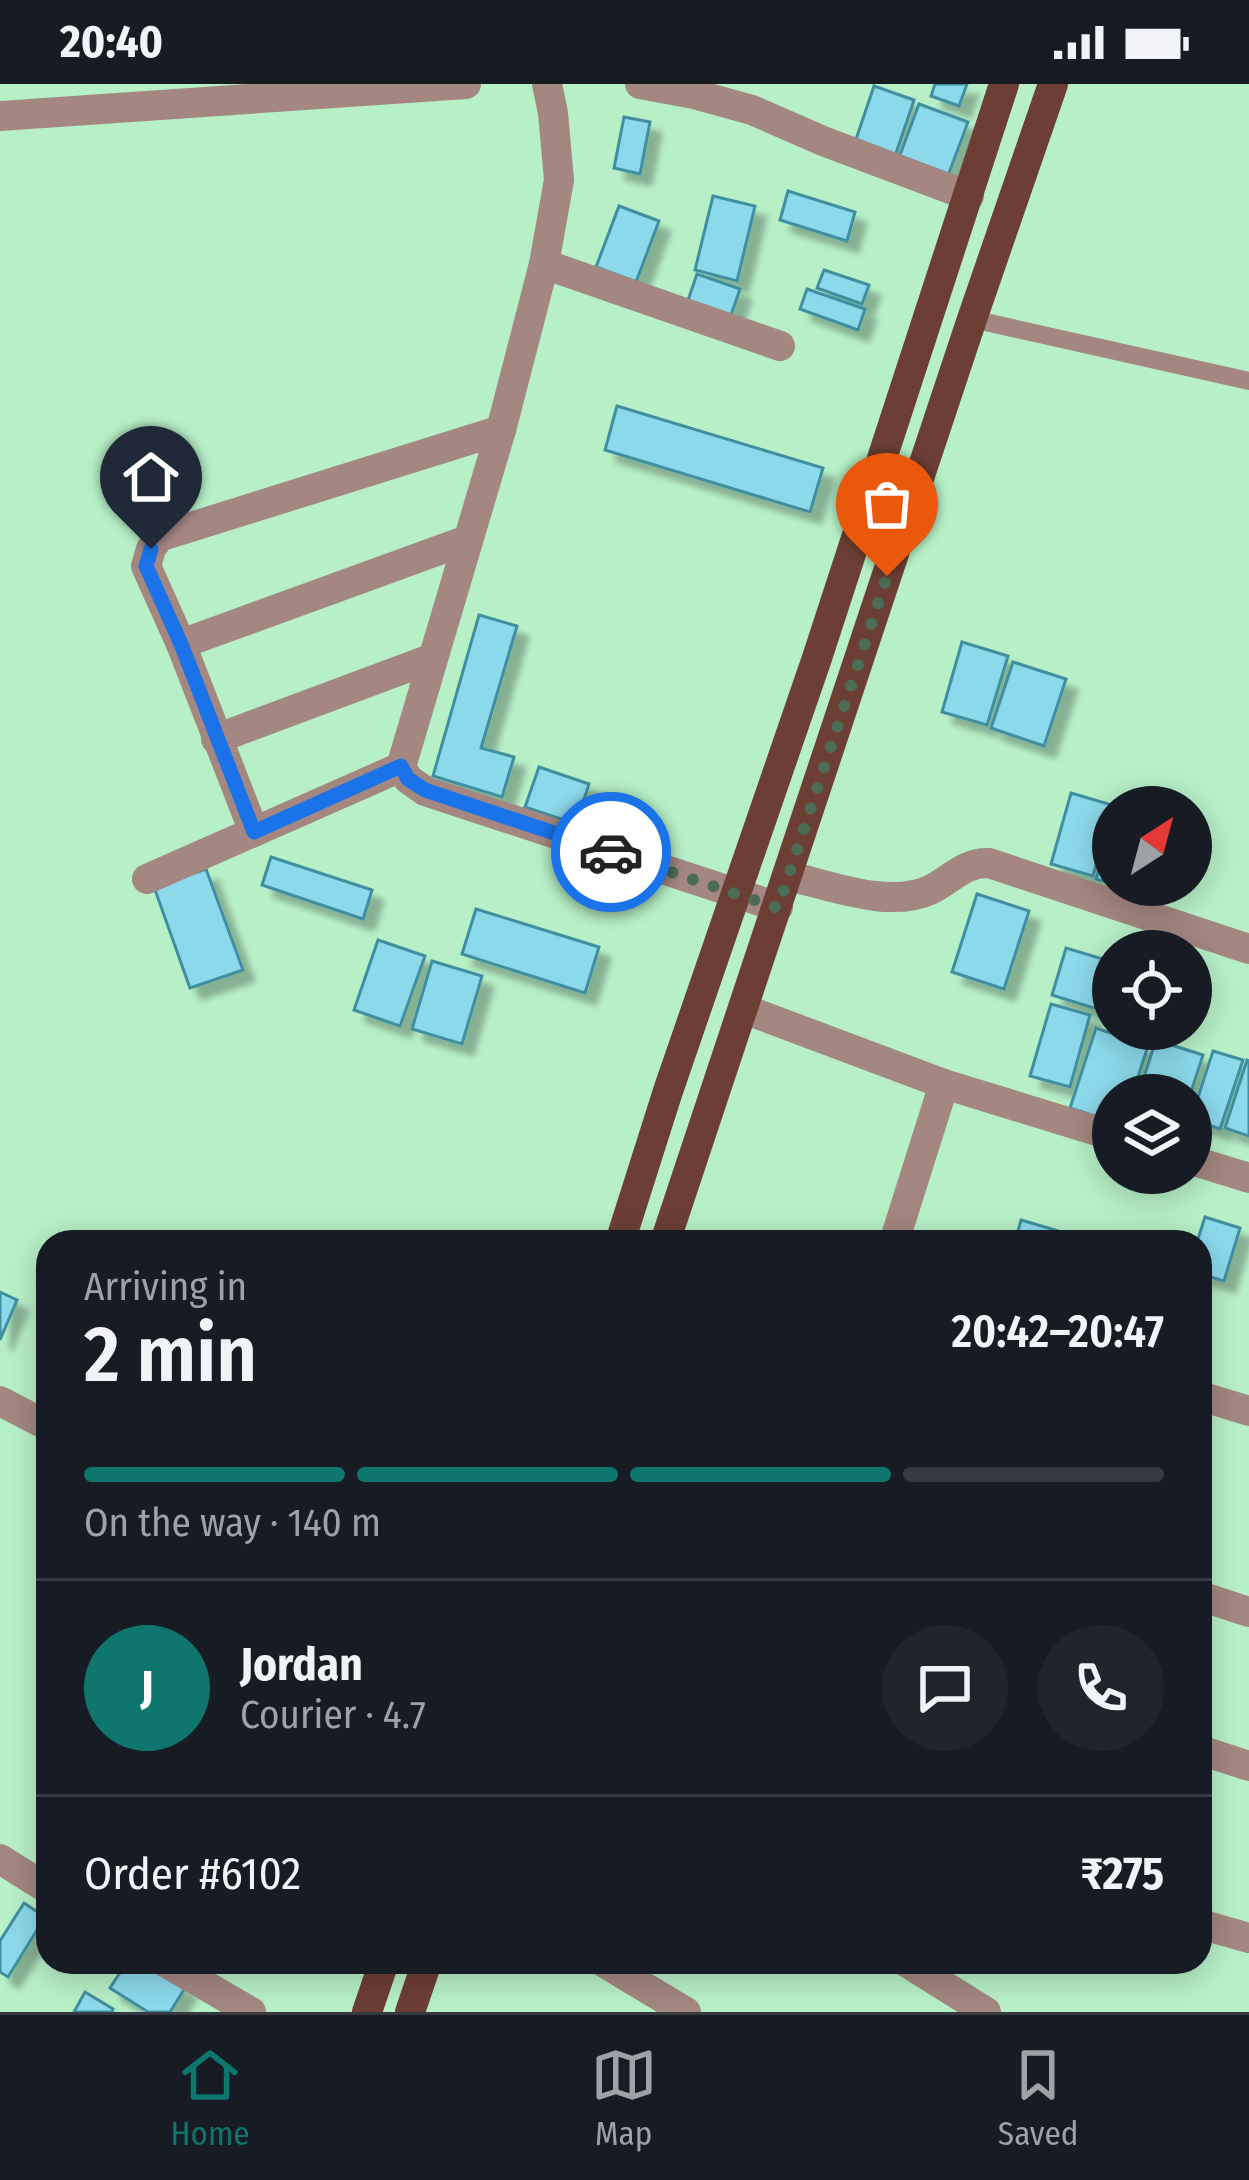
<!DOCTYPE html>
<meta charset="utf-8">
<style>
body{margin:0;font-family:"Fira Sans Condensed",sans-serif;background:#20242c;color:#f1f3f6;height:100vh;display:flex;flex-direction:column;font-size:45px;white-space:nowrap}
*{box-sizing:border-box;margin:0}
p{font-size:39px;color:#9ea1a6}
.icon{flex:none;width:66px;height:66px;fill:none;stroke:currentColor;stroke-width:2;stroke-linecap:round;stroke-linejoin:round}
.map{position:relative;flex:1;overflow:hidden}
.drawer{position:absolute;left:36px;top:1146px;width:1176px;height:744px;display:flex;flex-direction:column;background:#171b24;border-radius:36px;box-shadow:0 6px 30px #0003}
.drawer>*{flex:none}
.needle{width:78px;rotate:36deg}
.controls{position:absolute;left:1092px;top:702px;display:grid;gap:24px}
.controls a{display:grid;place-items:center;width:120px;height:120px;border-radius:50%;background:#171b24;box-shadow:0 6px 30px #0003;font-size:60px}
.pin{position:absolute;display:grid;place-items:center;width:102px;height:102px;color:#fff;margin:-123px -51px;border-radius:50% 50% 50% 0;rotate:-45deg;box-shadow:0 0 12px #0007}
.pin .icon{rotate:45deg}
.courier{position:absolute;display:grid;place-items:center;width:120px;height:120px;margin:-60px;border:9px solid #1a73e8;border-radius:50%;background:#fff;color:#222;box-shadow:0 3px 15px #0007}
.overview em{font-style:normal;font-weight:600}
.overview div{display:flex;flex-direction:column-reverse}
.overview{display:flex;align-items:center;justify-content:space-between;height:204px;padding:0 48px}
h1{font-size:78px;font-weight:600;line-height:90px}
.bar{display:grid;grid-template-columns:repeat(4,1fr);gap:18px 12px;align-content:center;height:144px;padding:0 48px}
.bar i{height:15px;border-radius:9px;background:#363941}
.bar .active{background:#0f766e}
.bar p{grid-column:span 4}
.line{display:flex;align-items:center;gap:30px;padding:0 48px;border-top:3px solid #363941}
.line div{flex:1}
.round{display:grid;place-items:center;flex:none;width:126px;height:126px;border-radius:63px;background:#20242c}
.status{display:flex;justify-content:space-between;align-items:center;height:84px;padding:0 60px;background:#171b24;direction:ltr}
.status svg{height:33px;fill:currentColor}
.menu{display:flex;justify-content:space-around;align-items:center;height:168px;border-top:3px solid #363941;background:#171b24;font-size:33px;color:#9ea1a6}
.menu a{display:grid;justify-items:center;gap:6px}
.menu .active{color:#0f766e}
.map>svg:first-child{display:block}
.building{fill:#8cd9eb;stroke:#418fa0;stroke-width:3;filter:url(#shadow)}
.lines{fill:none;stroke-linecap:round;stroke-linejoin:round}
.lane{stroke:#a38780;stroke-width:18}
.street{stroke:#a38780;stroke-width:30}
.primary{stroke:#6d3f34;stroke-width:30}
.done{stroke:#4b6d56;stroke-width:12;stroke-dasharray:0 21.6}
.route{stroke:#1a73e8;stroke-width:15}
</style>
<div class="status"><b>20:40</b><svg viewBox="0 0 49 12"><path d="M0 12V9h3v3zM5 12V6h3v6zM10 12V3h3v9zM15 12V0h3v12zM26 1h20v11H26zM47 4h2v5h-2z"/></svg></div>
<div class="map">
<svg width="1249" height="1928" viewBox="0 0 1249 1928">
<defs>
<filter id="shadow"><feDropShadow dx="11" dy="11" stdDeviation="3" flood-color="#0004"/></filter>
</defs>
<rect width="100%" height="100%" fill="#b7f0c7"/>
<g class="building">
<path d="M935 0H967L959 22 931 12Z"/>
<path d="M874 2 914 16 892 81 852 67Z"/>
<path d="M919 20 968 38 946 97 897 79Z"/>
<path d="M624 33 650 38 640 90 614 84Z"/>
<path d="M788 107 855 128 847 157 780 136Z"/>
<path d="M713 112 755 122 737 197 695 186Z"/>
<path d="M619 122 659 137 636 198 596 183Z"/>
<path d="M824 186 869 201 862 220 817 204Z"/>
<path d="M697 190 740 205 729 237 686 222Z"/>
<path d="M807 205 865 225 858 246 800 225Z"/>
<path d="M617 322 823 384 810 428 605 366Z"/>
<path d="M479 531 517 542 481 664 514 673 502 713 433 692Z"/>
<path d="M962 558 1008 572 987 641 942 628Z"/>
<path d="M1013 578 1066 595 1044 662 991 644Z"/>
<path d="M539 683 589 700 576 740 525 723Z"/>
<path d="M1071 709 1112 721 1093 792 1051 780Z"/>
<path d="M1113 738V800L1096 795Z"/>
<path d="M271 773 372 806 363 835 262 801Z"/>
<path d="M206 785 243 886 190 904 154 803Z"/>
<path d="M977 810 1029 827 1004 905 952 888Z"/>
<path d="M476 825 599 863 585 909 462 870Z"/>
<path d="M378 856 425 872 400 942 354 926Z"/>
<path d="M1066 864 1113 878V930L1052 911Z"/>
<path d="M432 877 482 892 462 960 412 945Z"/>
<path d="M1051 920 1090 931 1070 1003 1030 992Z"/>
<path d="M1096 944 1148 962 1132 1011H1113V1038L1070 1024Z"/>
<path d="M1156 956 1203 971 1190 1011H1138Z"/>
<path d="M1213 967 1243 976 1220 1045 1191 1035Z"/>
<path d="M1247 976 1249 977V1052L1225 1044Z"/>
<path d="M1205 1133 1240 1144 1224 1197 1200 1190V1158H1197Z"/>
<path d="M1021 1136 1072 1151 1070 1158H1015Z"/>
<path d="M0 1208 17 1216 0 1256Z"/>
<path d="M24 1819 45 1833 8 1893 0 1888V1857Z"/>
<path d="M127 1878H144L185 1904 170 1928H148L110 1904Z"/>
<path d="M85 1908 113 1925 112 1928H74Z"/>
</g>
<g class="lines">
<path class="lane" d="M972 235 1249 297"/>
<g class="street">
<path d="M547 0 553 29 559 96 544 180 501 346 401 683 408 695 425 707 778 823"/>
<path d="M640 0 694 10 752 26 823 57 969 112"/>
<path d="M0 32 466 0"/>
<path d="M544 180 780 262"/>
<path d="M181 560 467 456"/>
<path d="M216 655 433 574"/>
<path d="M254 748 181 560 146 482 151 465 159 453 501 346"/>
<path d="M788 792C830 801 888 825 930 806 951 796 964 778 989 779L1249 865"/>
<path d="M147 795 401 683"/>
<path d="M744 925 944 1000 1113 1052"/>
<path d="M1191 1076 1249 1094"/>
<path d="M894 1158 944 1000"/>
<path d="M1200 1312 1249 1327"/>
<path d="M0 1317 48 1342"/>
<path d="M1200 1512 1249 1528"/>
<path d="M1200 1666 1249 1682"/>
<path d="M0 1775 48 1805"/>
<path d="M1200 1840 1249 1854"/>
<path d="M165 1878 251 1928"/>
<path d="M603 1878 686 1928"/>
<path d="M906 1878 986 1928"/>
</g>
<g class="primary">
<path d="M620 1158 668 1007 817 574 1004 0"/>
<path d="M665 1158 972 235 1053 0"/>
<path d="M367 1928 384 1878"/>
<path d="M410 1928 427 1878"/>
</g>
</g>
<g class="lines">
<path class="done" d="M611 768 778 824 887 492"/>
<path class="route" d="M151 465 146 482 181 560 254 748 401 682 408 695 425 706 611 768"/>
</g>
</svg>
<div class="controls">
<a><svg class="needle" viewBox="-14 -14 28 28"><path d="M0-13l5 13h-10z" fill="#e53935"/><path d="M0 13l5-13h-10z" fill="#9ea1a6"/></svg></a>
<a><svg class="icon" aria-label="locate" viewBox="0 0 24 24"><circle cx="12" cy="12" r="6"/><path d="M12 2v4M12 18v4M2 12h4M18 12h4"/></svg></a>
<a><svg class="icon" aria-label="layers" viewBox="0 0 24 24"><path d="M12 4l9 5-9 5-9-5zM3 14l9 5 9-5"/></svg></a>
</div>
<div class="pin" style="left:887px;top:492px;background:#ea580c"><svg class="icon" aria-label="bag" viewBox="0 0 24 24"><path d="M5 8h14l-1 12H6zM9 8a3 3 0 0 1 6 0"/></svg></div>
<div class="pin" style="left:151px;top:465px;background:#1f2937"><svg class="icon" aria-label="home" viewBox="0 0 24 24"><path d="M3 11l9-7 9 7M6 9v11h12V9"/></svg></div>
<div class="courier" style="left:611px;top:768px"><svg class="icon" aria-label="car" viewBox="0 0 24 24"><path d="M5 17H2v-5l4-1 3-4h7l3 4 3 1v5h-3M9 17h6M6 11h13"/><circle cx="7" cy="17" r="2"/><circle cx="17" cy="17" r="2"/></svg></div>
<section class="drawer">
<div class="overview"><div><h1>2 min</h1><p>Arriving in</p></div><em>20:42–20:47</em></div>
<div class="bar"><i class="active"></i><i class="active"></i><i class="active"></i><i></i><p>On the way · 140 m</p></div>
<div class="line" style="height:216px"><b class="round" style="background:#0f766e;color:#fff">J</b><div><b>Jordan</b><p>Courier · 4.7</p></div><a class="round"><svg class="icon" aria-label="chat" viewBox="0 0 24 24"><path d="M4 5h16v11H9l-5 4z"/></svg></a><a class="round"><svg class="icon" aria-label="phone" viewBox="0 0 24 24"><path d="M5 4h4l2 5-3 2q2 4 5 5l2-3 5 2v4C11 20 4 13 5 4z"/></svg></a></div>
<div class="line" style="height:156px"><div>Order #6102</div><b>₹275</b></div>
</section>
</div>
<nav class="menu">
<a class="active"><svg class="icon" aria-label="home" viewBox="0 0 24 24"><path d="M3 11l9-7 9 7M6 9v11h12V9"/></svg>Home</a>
<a><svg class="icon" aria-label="map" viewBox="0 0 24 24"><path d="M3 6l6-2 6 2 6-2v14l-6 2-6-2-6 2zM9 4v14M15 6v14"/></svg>Map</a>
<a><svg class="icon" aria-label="saved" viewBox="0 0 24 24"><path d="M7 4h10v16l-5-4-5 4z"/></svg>Saved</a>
</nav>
